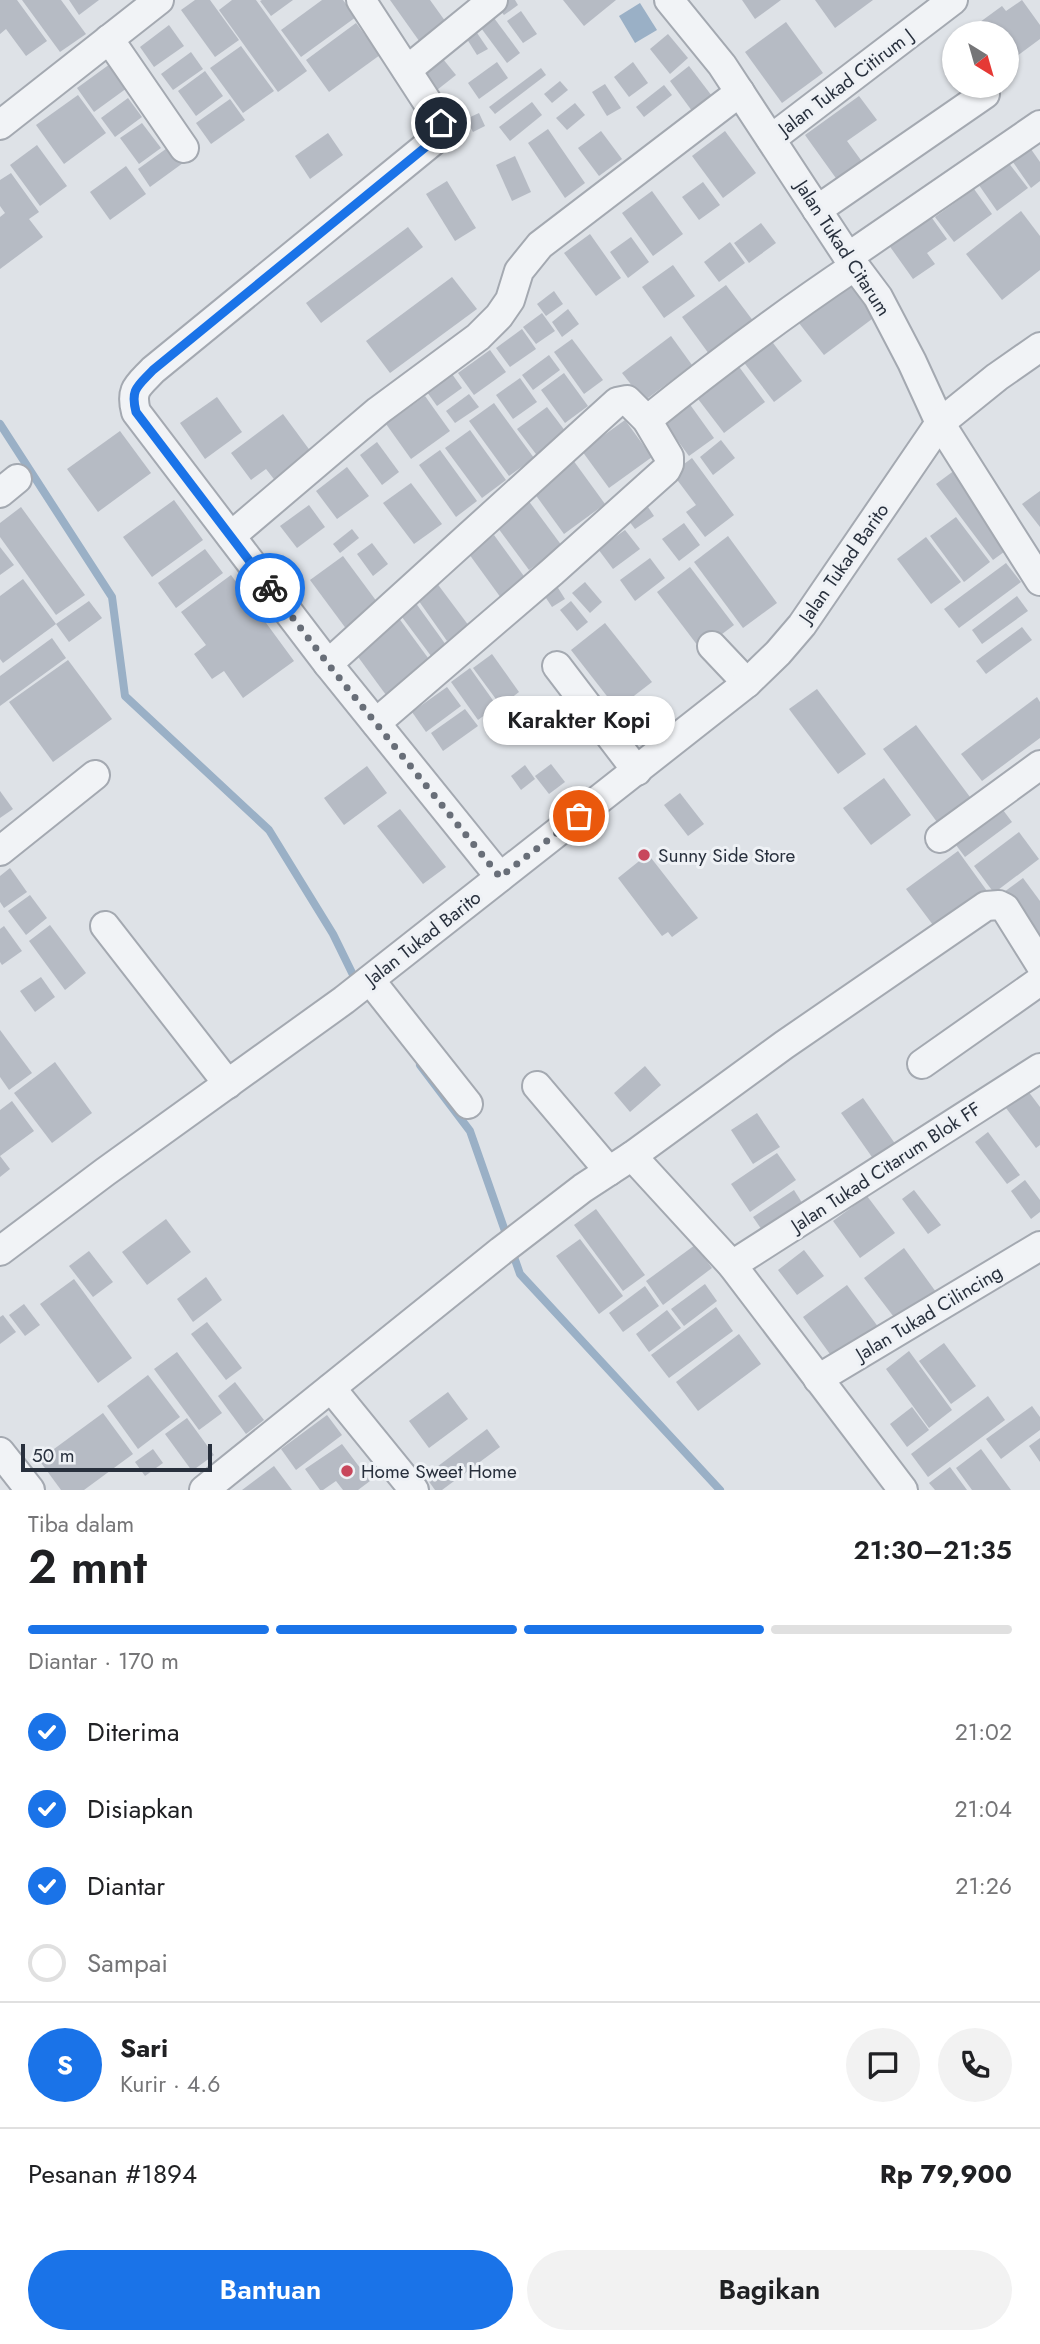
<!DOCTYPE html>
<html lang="id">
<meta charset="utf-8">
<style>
body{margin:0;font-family:Jost,sans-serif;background:#f2f2f2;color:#202124;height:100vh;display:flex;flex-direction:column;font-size:26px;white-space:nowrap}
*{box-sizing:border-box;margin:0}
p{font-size:23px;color:#757577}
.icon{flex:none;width:38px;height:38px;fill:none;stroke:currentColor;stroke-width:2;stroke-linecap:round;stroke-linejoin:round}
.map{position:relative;height:1490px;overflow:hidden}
.side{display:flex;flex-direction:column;background:#fff;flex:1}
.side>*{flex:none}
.needle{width:46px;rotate:143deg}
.fabs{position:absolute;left:942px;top:21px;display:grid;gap:14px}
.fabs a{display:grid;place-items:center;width:77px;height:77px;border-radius:50%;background:#fff;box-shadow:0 2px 5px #0004;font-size:35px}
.scale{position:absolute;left:21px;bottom:18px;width:191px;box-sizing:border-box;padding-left:7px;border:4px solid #28303d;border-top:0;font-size:19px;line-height:24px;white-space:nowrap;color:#28303d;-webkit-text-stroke:5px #eef1f5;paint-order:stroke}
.pin{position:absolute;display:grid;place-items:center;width:60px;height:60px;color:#fff;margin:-30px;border:4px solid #fff;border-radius:50%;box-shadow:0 2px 7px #0007}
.courier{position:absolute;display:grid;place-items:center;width:70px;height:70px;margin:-35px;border:5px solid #1a73e8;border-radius:50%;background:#fff;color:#222;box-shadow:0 2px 9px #0007}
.bubble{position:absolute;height:49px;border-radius:24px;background:#fff;box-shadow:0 2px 5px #0004;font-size:23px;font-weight:600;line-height:49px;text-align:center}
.summary em{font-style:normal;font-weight:600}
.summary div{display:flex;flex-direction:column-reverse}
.summary{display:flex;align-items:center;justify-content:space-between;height:119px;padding:0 28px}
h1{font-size:46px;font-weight:600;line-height:52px}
.bar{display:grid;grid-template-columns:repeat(4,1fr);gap:10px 7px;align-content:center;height:84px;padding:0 28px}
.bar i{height:9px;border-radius:5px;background:#e0e0e0}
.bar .active{background:#1a73e8}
.bar p{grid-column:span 4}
.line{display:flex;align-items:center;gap:18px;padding:0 28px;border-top:2px solid #e0e0e0}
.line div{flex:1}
.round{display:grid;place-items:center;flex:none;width:74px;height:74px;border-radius:37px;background:#f2f2f2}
ol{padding:0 28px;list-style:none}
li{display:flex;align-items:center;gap:21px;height:77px}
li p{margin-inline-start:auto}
li .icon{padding:7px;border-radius:50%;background:#1a73e8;color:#fff;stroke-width:4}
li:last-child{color:#757577}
li i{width:38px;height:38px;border:4px solid #e0e0e0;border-radius:50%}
.action{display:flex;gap:14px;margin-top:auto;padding:14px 28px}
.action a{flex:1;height:80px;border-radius:42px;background:#1a73e8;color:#fff;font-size:28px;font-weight:600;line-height:80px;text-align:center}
.action a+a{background:#f2f2f2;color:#202124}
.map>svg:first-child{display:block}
.water{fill:#9ab0c6}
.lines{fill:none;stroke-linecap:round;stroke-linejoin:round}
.stream{stroke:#9ab0c6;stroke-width:8}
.building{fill:#b6bbc4}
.minor-casing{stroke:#a4a9b1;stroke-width:32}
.minor{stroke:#f1f3f6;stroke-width:28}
.done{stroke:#686e78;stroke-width:7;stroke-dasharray:0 12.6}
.route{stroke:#1a73e8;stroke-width:9}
.poi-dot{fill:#c8475c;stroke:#eef1f5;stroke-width:2.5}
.labels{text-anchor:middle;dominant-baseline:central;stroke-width:6;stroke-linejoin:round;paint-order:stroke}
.street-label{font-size:19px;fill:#28303d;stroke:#eef1f5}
.poi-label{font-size:19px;fill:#28303d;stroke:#eef1f5;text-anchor:start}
</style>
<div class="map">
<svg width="1040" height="1490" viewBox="0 0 1040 1490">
<rect width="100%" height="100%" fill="#dee2e7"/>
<path class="water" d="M640 3 657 30 635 43 619 16Z"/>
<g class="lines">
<g class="stream">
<path d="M0 424 112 597 125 696 269 830 333 934 357 983"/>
<path d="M420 1065 470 1131 520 1274 720 1490"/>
</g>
</g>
<g class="building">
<path d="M0 0H17L47 41 26 56 6 29 0 34Z"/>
<path d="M22 0H61L86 34 60 52Z"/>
<path d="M69 0H99L79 15Z"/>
<path d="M195 0H210L239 40 215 57 181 10Z"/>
<path d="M232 0H256L307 71 278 92 219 10Z"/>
<path d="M262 0H293L271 16 260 1Z"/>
<path d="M322 0H343L356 17 301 57 281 30Z"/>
<path d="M390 0H430L448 25 422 45Z"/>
<path d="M509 0H515L518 5 504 15 498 8Z"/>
<path d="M563 0H616L584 26Z"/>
<path d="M742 0H781L755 19Z"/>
<path d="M815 0H873L835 28Z"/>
<path d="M1022 0 1040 25V39L1006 64V33H965L1002 6 1006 11Z"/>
<path d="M521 11 537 34 523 43 507 21Z"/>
<path d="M494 18 520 53 507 63 481 28Z"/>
<path d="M786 22 823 73 782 103 745 52Z"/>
<path d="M356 23 380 55 329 92 306 60Z"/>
<path d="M169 25 184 46 154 67 140 47Z"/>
<path d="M475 30 488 49 477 55 465 36Z"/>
<path d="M668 34 688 58 670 74 650 49Z"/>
<path d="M241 46 274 91 243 113 210 68Z"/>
<path d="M191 52 203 69 173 90 161 74Z"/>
<path d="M443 59 456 75 437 90 424 73Z"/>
<path d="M497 62 508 78 479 99 468 83Z"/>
<path d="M633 62 648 83 629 97 614 77Z"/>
<path d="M110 64 127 88 94 112 77 88Z"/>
<path d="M689 66 715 100 695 115 670 81Z"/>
<path d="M541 68 546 75 495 114 489 107Z"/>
<path d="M205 71 223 96 196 116 178 91Z"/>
<path d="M560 81 568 90 552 103 544 94Z"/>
<path d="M605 84 621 108 607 116 592 92Z"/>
<path d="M664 85 672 95 644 117 636 107Z"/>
<path d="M78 95 106 133 64 164 36 125Z"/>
<path d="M859 96 877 120 847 141 863 163 838 181 805 135Z"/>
<path d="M128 98 142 117 115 137 101 118Z"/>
<path d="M230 99 245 120 211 144 196 123Z"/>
<path d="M532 102 542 115 510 141 499 127Z"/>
<path d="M575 103 585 115 567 130 556 118Z"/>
<path d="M479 113 485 126 473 132 466 119Z"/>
<path d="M142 123 161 148 139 164 120 138Z"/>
<path d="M548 129 585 183 565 198 528 143Z"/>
<path d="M601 131 622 159 599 176 578 148Z"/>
<path d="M725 131 756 173 723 198 692 156Z"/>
<path d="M328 133 343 155 310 179 295 156Z"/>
<path d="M1026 142 1040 162V181L1031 188 1008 155Z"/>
<path d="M37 145 67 186 40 206 10 165Z"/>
<path d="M170 146 183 163 150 187 138 169Z"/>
<path d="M515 156 531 192 512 201 496 165Z"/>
<path d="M1004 157 1028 188 997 211 974 178Z"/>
<path d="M126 166 146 194 110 220 90 192Z"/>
<path d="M11 173 39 212 29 219 43 237 0 269V217L5 213 0 206V180Z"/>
<path d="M447 181 476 228 455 241 426 194Z"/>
<path d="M703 182 720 205 699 220 682 197Z"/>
<path d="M974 189 992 214 954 242 935 217Z"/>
<path d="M652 191 683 234 653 256 622 213Z"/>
<path d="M927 211 947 239 927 253 935 264 913 279 886 241Z"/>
<path d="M1021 211 1040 236V270L1002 300 966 254Z"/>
<path d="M761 223 776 243 749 263 734 243Z"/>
<path d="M408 227 423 247 321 323 306 303Z"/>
<path d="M590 234 621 278 596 296 564 253Z"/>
<path d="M631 237 649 262 628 278 610 252Z"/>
<path d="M730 242 745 263 719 282 704 262Z"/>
<path d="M673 265 695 296 664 318 642 287Z"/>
<path d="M452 277 477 309 390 373 366 341Z"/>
<path d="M848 278 876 316 824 355 795 318Z"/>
<path d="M726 285 754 322 709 354 682 317Z"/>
<path d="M554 291 563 304 546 316 537 304Z"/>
<path d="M568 309 579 324 562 337 552 322Z"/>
<path d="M542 313 555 331 536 344 523 327Z"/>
<path d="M522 329 536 349 510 367 496 348Z"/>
<path d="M767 335 802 381 774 402 739 356Z"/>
<path d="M671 336 692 365 644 401 622 373Z"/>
<path d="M572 339 603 380 584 394 554 352Z"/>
<path d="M490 350 506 372 474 395 458 373Z"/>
<path d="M549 355 560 370 533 390 522 375Z"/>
<path d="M737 364 765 402 724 433 695 395Z"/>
<path d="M564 373 588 406 565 423 541 390Z"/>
<path d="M452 374 462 388 437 406 427 392Z"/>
<path d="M520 378 537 402 513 419 496 395Z"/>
<path d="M469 394 479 407 455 423 446 411Z"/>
<path d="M425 396 450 431 411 459 386 424Z"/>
<path d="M217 397 242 432 205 459 180 423Z"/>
<path d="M686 399 714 438 689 456 661 418Z"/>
<path d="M494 403 534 458 509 476 469 421Z"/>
<path d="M547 407 569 436 539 458 517 429Z"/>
<path d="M283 414 314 456 277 483 266 469 251 480 231 453Z"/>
<path d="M625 420 652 457 609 488 582 451Z"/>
<path d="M470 430 506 480 482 498 445 448Z"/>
<path d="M120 431 151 473 98 512 67 469Z"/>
<path d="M721 440 735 458 713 475 700 457Z"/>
<path d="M377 442 399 472 382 485 360 455Z"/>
<path d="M440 450 477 501 456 517 419 465Z"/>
<path d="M692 458 734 515 705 537 686 512 696 505 672 473Z"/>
<path d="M573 460 605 504 564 534 532 490Z"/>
<path d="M347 467 369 496 337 519 316 491Z"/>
<path d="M955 470 1012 546 993 560 936 484Z"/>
<path d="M411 483 442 524 414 544 383 503Z"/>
<path d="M1040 491V527L1022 504Z"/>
<path d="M174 500 203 540 152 577 123 537Z"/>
<path d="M528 500 562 546 529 570 495 524Z"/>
<path d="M646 504 654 516 635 529 626 517Z"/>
<path d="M309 505 325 527 297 548 280 526Z"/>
<path d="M21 507 85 595 56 615 0 537V523Z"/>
<path d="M956 517 990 562 964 582 930 536Z"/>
<path d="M684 523 700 545 679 561 662 539Z"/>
<path d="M352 529 359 538 340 553 333 544Z"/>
<path d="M625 530 640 549 613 569 598 549Z"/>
<path d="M494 535 526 579 501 598 469 554Z"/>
<path d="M728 536 777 603 743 628 694 562Z"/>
<path d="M926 537 961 582 931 604 897 559Z"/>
<path d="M372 543 388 564 373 576 357 554Z"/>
<path d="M0 547 14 565 0 575Z"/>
<path d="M205 549 223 573 176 608 158 583Z"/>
<path d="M343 556 383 610 350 634 310 580Z"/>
<path d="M650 558 665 578 635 601 620 580Z"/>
<path d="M1006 563 1021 582 959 628 944 609Z"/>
<path d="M690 567 734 625 701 650 657 592Z"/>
<path d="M231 575 294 661 243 698 224 671 212 679 194 654 206 645 181 612Z"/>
<path d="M23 579 56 624 3 663 0 659V596Z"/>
<path d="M436 582 469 626 447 641 416 597Z"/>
<path d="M585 582 602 602 590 613 572 593Z"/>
<path d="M555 583 565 599 552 607 542 592Z"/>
<path d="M1017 596 1028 611 982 644 972 630Z"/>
<path d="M89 601 102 618 69 642 56 624Z"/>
<path d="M571 601 588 622 577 631 560 610Z"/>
<path d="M415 602 446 645 431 656 399 613Z"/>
<path d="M398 617 431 662 386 695 353 650Z"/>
<path d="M605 623 652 682 617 709 571 650Z"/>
<path d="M1022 627 1032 640 986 674 976 661Z"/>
<path d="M52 638 66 658 0 706V676Z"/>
<path d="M492 654 519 692 501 706 473 668Z"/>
<path d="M68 660 112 719 53 762 9 702Z"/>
<path d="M470 668 497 706 478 720 451 682Z"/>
<path d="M447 687 461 706 426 732 412 712Z"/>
<path d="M817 689 866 754 838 774 789 709Z"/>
<path d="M1037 697 1040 702V738L982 781 961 754Z"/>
<path d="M465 709 478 726 443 751 431 733Z"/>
<path d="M916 725 970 797 937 822 883 749Z"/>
<path d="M551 764 565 782 549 794 535 776Z"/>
<path d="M525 765 535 779 521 790 511 776Z"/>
<path d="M367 766 387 793 344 825 324 798Z"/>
<path d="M884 778 911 815 871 845 843 808Z"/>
<path d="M0 791 13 809 0 818Z"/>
<path d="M680 793 704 824 688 836 664 805Z"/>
<path d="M997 802 1012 822 965 857 950 837Z"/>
<path d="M400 809 446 867 423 884 377 826Z"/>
<path d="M1019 832 1039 859 994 893 974 866Z"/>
<path d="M958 851 987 891 936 929 906 889Z"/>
<path d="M648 854 698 918 672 937 668 932 662 936 618 878Z"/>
<path d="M10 868 27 892 4 908 0 902V876Z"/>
<path d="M1023 878 1040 901V940L1004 892Z"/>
<path d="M30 895 47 918 26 935 8 911Z"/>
<path d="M50 925 86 973 65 990 29 941Z"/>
<path d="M4 926 22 951 2 965 0 962V929Z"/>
<path d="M41 977 55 997 35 1012 20 991Z"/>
<path d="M0 1030 32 1073 9 1090 0 1077Z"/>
<path d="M55 1062 92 1113 52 1143 14 1093Z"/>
<path d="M645 1066 661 1085 630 1112 614 1093Z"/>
<path d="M1028 1091 1040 1107V1145L1036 1148 1006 1108Z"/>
<path d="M863 1098 901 1152 879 1167 841 1113Z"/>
<path d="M12 1101 34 1131 0 1156 10 1169 0 1177V1110Z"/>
<path d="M757 1113 780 1147 753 1164 731 1130Z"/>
<path d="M988 1132 1020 1175 1007 1184 975 1142Z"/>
<path d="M777 1153 796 1180 750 1212 731 1184Z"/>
<path d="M1025 1180 1040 1200V1212L1031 1219 1011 1191Z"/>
<path d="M794 1190 806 1209 766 1236 753 1217Z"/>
<path d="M914 1190 941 1225 928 1234 902 1199Z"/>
<path d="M867 1196 895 1233 860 1258 833 1221Z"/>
<path d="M596 1209 645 1275 623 1291 574 1225Z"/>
<path d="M166 1219 191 1252 147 1285 122 1252Z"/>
<path d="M580 1239 623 1296 599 1314 556 1256Z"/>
<path d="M695 1245 712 1268 663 1305 646 1281Z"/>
<path d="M904 1248 936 1292 897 1321 864 1278Z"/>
<path d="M804 1250 824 1276 797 1295 778 1270Z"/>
<path d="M89 1251 113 1282 93 1297 69 1266Z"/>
<path d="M206 1277 222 1300 193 1322 177 1299Z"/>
<path d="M74 1279 132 1358 98 1383 40 1304Z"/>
<path d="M705 1284 717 1301 684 1326 671 1309Z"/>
<path d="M847 1285 879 1328 835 1361 803 1317Z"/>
<path d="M645 1286 659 1306 623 1332 609 1313Z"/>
<path d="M24 1304 40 1325 25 1336 9 1315Z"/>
<path d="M716 1307 733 1331 669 1378 651 1355Z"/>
<path d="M667 1310 681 1328 649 1352 636 1334Z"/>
<path d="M3 1315 16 1332 0 1344V1317Z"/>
<path d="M207 1322 242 1368 226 1380 191 1334Z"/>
<path d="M739 1334 761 1364 698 1411 676 1382Z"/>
<path d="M944 1343 976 1386 951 1404 919 1361Z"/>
<path d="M909 1351 952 1410 929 1428 886 1369Z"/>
<path d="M177 1352 222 1413 199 1430 154 1369Z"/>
<path d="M148 1375 180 1417 138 1449 107 1406Z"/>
<path d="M235 1382 264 1420 246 1434 218 1396Z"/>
<path d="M448 1392 468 1419 429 1448 409 1421Z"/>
<path d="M988 1396 1005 1420 928 1477 911 1454Z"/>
<path d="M1032 1406 1040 1417V1430L1001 1459 986 1439Z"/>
<path d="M912 1407 929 1430 907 1447 890 1424Z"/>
<path d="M103 1413 133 1454 84 1490H61L39 1460Z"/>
<path d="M327 1415 342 1435 296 1470 281 1449Z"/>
<path d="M187 1418 214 1455 192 1471 165 1434Z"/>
<path d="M487 1429 500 1447 442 1490H435L425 1476Z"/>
<path d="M1040 1438V1462L1029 1446Z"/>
<path d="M342 1444 370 1481 358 1490H343L336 1481 323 1490H320L305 1469Z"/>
<path d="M153 1449 163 1463 145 1476 135 1462Z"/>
<path d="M981 1449 1011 1490H972L956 1468Z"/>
<path d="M274 1466 292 1490H242Z"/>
<path d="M950 1467 967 1490H935L929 1483Z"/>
</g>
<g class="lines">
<defs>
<g id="minor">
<path d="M361 0 441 123 440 132 433 141 153 370C138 386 130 389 136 412L328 664 500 877"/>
<path d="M669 0 722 65 848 257 878 297 912 362 940 423 1040 581"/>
<path d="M109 39 184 148"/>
<path d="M407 70 493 0"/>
<path d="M0 125 159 0"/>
<path d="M771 139 953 0"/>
<path d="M817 210 985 94"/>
<path d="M848 257 1040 125"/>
<path d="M647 420C714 366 783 314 855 266"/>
<path d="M0 493 17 479"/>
<path d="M231 536 378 411 478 337 499 316 510 300 519 271 540 245 740 92"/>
<path d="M712 646 747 683"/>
<path d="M328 664 617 402 627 400 647 420 669 457V464L666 470 552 572 376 723"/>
<path d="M557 666 637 771"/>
<path d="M940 838 1040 765"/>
<path d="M0 851 95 775"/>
<path d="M105 926 228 1084"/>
<path d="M370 980 468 1104"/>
<path d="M922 1064 1040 981"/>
<path d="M537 1086 609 1171"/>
<path d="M632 1156 784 1045 986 906 999 905 1005 908 1040 964"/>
<path d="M0 1251 105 1172 344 1000 747 683 778 653 802 625 940 423 997 377 1040 347"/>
<path d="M732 1265 1040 1068"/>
<path d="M818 1379 1040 1246"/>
<path d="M331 1388 414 1490"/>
<path d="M0 1452 30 1490"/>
<path d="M204 1490 501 1251 583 1188 632 1156 732 1265 903 1490"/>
</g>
</defs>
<use href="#minor" class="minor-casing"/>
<use href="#minor" class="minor"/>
</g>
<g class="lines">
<path class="done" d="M270 588 328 664 500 877 579 816"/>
<path class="route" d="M270 588 136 412C130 389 138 386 153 370L433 141 440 132 441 123"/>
</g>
<g class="poi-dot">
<circle cx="644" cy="855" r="7"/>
<circle cx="347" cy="1471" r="7"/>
</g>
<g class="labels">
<g class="street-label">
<text transform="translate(846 82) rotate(-37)">Jalan Tukad Citirum J</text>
<text transform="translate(843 248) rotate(57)">Jalan Tukad Citarum</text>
<text transform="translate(844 563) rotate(-55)">Jalan Tukad Barito</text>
<text transform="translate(423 938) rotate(-38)">Jalan Tukad Barito</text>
<text transform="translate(886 1167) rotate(-33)">Jalan Tukad Citarum Blok FF</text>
<text transform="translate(929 1313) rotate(-31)">Jalan Tukad Cilincing</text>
</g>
<g class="poi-label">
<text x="658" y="855">Sunny Side Store</text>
<text x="361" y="1471">Home Sweet Home</text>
</g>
</g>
</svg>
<div class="fabs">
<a><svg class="needle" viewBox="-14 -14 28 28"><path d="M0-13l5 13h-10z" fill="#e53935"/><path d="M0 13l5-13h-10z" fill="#757577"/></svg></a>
</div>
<div class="scale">50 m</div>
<div class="pin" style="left:579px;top:816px;background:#ea580c"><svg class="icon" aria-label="bag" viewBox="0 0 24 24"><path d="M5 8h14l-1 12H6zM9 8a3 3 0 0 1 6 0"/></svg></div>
<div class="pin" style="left:441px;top:123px;background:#1f2937"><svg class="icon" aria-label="home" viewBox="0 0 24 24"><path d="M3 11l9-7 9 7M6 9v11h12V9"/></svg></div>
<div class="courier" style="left:270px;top:588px"><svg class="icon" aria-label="bike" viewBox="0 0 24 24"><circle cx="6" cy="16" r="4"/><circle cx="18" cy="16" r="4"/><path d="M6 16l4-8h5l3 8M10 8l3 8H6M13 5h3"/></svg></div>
<div class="bubble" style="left:483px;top:696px;width:192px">Karakter Kopi</div>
</div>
<section class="side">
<div class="summary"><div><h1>2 mnt</h1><p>Tiba dalam</p></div><em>21:30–21:35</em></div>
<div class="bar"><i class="active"></i><i class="active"></i><i class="active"></i><i></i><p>Diantar · 170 m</p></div>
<ol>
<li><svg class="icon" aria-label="check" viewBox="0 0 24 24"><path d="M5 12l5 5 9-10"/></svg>Diterima<p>21:02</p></li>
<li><svg class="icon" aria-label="check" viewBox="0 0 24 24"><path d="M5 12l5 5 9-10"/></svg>Disiapkan<p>21:04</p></li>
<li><svg class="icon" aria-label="check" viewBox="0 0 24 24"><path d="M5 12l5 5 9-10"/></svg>Diantar<p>21:26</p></li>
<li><i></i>Sampai</li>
</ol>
<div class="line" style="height:126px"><b class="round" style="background:#1a73e8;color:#fff">S</b><div><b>Sari</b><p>Kurir · 4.6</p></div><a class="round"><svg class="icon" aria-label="chat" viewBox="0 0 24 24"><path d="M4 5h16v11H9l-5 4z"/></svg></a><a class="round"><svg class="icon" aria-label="phone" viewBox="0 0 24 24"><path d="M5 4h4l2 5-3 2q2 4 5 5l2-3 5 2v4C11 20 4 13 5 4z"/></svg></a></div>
<div class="line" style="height:91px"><div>Pesanan #1894</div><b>Rp 79,900</b></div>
<div class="action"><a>Bantuan</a><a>Bagikan</a></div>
</section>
